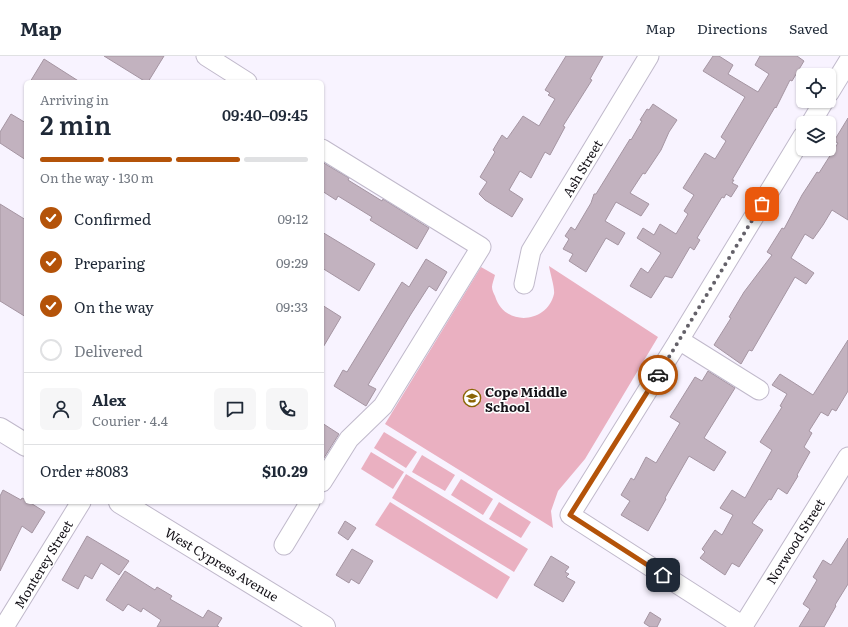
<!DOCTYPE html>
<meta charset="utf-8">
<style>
body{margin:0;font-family:Literata,serif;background:#f6f6f7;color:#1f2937;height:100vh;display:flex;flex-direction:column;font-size:15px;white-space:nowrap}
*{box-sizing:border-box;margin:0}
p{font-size:13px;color:#747a83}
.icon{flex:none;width:22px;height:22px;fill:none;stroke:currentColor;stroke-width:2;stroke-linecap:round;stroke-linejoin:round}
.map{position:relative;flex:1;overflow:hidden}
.side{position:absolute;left:24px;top:24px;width:300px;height:424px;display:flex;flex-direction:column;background:#fff;border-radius:6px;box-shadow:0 1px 3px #0004}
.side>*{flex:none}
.tools{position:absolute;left:796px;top:12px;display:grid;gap:8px}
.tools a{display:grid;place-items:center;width:40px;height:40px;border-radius:6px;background:#fff;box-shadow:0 1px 3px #0004;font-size:20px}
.pin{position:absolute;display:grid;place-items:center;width:34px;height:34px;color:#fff;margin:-17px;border-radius:8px;box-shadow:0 2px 6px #0006}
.courier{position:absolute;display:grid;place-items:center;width:40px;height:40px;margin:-20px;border:3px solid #b45309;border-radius:50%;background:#fff;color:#222;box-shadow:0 1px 5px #0007}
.summary em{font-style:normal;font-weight:600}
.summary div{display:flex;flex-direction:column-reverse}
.summary{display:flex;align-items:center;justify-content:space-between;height:68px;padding:0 16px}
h1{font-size:26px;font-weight:600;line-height:30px}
.bar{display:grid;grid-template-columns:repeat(4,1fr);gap:6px 4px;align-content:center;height:48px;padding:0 16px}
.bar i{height:5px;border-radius:3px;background:#e0e1e3}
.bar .on{background:#b45309}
.bar p{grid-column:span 4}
.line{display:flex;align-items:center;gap:10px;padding:0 16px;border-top:1px solid #e0e1e3}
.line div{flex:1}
.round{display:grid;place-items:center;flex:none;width:42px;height:42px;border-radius:6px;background:#f6f6f7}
ol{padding:0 16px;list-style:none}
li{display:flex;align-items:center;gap:12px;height:44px}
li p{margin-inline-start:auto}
li .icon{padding:4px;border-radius:50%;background:#b45309;color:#fff;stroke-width:4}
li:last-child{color:#747a83}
li i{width:22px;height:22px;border:2px solid #e0e1e3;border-radius:50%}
header{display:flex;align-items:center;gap:24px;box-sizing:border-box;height:56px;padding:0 20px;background:#fff;border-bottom:1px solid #e0e1e3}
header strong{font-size:19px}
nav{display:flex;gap:22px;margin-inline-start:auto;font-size:14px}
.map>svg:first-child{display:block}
.green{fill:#eab0c1}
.building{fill:#c2b2bf;stroke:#a595a2}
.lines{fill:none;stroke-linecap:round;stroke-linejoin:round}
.minor-casing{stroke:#c0b9cb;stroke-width:21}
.major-casing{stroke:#c0b9cb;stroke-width:24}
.minor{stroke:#fff;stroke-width:19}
.major{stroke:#fff;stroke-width:22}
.done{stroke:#646169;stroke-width:4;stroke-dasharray:0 7.2}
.route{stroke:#b45309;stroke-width:5}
.labels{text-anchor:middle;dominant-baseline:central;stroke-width:3;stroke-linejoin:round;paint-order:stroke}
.street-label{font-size:13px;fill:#151218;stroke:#fff}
.poi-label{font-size:13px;font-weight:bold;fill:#151218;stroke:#fff;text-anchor:start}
</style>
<header>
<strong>Map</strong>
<nav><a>Map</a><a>Directions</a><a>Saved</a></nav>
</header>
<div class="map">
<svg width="848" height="571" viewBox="0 0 848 571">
<rect width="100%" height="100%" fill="#f8f3ff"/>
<g class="green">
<path d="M549 210 658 281 585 403 558 435 551 455 553 472 385 368 481 211 495 219C494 223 492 228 492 231 492 234 494 238 495 240 504 271 547 268 554 238 555 232 550 217 549 210Z"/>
<path d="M384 376 417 396 406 412 374 392Z"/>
<path d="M371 396 404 416 393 433 361 413Z"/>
<path d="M422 399 455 419 445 435 412 416Z"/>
<path d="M406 418 528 493 514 516 392 442Z"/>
<path d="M461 423 493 443 483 459 451 439Z"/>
<path d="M390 446 510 521 497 543 375 469Z"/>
<path d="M499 446 531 466 521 482 489 463Z"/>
</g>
<g class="building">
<path d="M104 0H164L148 26H146Z"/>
<path d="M566 0H603L590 23 592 24 563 70 565 71 550 99 545 96 531 122 520 115 509 134 523 143 512 161 485 144 479 138 487 126 480 121 495 96 493 94 502 79 507 83 523 60 539 70 555 43 548 39 550 37 545 34Z"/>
<path d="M713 0H719L733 9 728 18 758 36 769 18 755 9 760 0H797L804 5 792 25 790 24 776 52 775 51 732 124H734L732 127 738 130 731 141 726 138 724 142 722 141 697 182 700 184 694 194 690 191 672 222 665 220 651 242 630 230 641 212 648 217 661 197 637 182 643 172 654 179 660 168 676 178 688 158 684 155 694 139 683 132 705 97 715 103 726 85 721 81 745 41 703 15Z"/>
<path d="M44 3 80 26H30Z"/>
<path d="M653 48 677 64 669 76 661 94 645 118 643 117 630 137 649 148 641 160 616 146 605 165 625 177 618 189 606 182 586 216 569 205 573 198 563 193 569 183 565 180 571 171 575 174 591 147 594 138H596L630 83 631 84 642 65 640 64 647 53 649 54Z"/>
<path d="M11 58 26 67V104L0 87V76Z"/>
<path d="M848 62V164L832 154 823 169 813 183 805 178 791 202 814 217 806 228 795 221 752 295 749 294 741 308 714 289 731 262 729 261 744 236 772 199 767 196 782 172 784 173 802 139 817 116 819 117 838 87 834 85Z"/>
<path d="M322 106 349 122 348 124 382 145 383 143 429 172 417 193 370 164 372 161 338 140 336 144 322 135Z"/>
<path d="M0 148 26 164V261L0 245Z"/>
<path d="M322 176 375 208 359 235 322 212Z"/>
<path d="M426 203 447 216 436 235 429 230 411 258 368 329 376 333 366 350 334 330 343 314 347 316 402 226 409 231Z"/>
<path d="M322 249 341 261 322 293Z"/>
<path d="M848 284V335L836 355 832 353 828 360 821 356 809 375 812 377 804 391 810 396 797 419 798 420 787 438 778 432 771 444 769 443 752 467 763 474 739 511 732 507 725 519 700 502 705 496 702 493 715 474 722 479 733 459 720 452 732 434 745 442 772 394 760 386 782 351 780 350 787 338 772 329 780 318 813 339Z"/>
<path d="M708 315 735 332 704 382 726 396 714 415 689 400 665 442 666 443 648 475 621 459 630 445 621 439 631 422 634 424 646 401 656 407 680 367 670 361 695 321 702 325Z"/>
<path d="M322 367 339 378 322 405Z"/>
<path d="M3 434 21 444 22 442 26 444V446H29L45 456 32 477 22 470 0 515V440Z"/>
<path d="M345 465 356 472 348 484 338 477Z"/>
<path d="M87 480 129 505 119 519 101 507 92 523 85 519 78 533 62 524Z"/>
<path d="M848 482V528L835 549 836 550 824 571H799L810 553 803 548 817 524 813 521 823 504 831 509Z"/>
<path d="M352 493 373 505 359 528 351 523 349 527 336 519Z"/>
<path d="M551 500 569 511 565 516 569 518 566 521 575 526 563 546 534 529Z"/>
<path d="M125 515 155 534 157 531 172 540 170 543 203 562 208 554 222 562 217 570 219 571H157L161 564 143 552 141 556 128 548 123 555 106 544Z"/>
<path d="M650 556 661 563 657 571H650L644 567Z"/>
</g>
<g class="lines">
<defs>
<g id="minor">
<path d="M206 0 247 26"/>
<path d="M829 37 848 6"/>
<path d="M811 67 824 45"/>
<path d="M803 80 679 284 570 459 743 570 848 401"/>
<path d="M322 93 481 191 383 350 349 383 322 426"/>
<path d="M524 228 531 195 649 0"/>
<path d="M679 284 759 334"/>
<path d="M284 489 310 446"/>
<path d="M4 571 81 446"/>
</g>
<g id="major">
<path d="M0 373 26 389"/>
<path d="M120 446 324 571"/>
</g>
</defs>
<use href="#minor" class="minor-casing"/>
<use href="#major" class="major-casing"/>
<use href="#minor" class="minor"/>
<use href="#major" class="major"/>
</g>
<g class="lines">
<path class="done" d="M658 319 762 148"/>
<path class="route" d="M658 319 570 459 663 519"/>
</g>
<defs>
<symbol id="school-ring" viewBox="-11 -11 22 22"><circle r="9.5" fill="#fff" stroke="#8b6505" stroke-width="1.5"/><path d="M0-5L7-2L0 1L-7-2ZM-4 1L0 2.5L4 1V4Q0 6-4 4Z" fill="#8b6505"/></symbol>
</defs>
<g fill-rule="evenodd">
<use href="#school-ring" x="462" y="332" width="20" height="20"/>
</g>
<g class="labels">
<g class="street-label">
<text transform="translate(582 112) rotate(-59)">Ash Street</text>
<text transform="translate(795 485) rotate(-58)">Norwood Street</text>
<text transform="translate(43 508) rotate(-59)">Monterey Street</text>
<text transform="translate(222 508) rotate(31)">West Cypress Avenue</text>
</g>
<g class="poi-label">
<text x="485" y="335">Cope Middle<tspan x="485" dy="15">School</tspan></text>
</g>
</g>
</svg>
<div class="tools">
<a><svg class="icon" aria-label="locate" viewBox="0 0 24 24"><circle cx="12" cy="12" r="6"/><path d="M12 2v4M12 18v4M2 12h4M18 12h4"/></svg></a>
<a><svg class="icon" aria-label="layers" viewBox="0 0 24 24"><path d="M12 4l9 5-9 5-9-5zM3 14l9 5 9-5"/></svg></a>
</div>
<div class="pin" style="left:762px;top:148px;background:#ea580c"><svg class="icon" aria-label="bag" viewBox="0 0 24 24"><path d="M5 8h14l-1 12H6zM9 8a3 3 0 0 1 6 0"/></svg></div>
<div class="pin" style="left:663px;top:519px;background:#1f2937"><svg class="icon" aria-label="home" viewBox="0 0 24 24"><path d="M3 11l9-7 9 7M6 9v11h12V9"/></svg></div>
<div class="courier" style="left:658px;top:319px"><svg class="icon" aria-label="car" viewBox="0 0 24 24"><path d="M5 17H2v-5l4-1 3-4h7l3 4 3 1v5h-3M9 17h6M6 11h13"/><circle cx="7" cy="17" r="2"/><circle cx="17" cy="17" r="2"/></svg></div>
<section class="side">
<div class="summary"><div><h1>2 min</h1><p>Arriving in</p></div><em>09:40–09:45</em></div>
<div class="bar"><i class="on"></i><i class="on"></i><i class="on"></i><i></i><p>On the way · 130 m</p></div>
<ol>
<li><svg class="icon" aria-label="check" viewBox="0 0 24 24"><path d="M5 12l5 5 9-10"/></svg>Confirmed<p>09:12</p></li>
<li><svg class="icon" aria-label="check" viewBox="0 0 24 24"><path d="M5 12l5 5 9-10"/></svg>Preparing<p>09:29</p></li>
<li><svg class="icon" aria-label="check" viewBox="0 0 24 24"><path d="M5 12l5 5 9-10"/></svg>On the way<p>09:33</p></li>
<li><i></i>Delivered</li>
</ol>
<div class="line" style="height:72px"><a class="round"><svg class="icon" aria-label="person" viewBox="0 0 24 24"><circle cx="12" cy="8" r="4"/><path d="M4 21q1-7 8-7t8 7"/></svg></a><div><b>Alex</b><p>Courier · 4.4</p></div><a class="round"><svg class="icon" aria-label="chat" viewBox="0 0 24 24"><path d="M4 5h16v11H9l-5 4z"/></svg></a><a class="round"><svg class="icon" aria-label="phone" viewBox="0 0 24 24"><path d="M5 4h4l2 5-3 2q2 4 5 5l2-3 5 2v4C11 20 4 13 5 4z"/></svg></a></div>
<div class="line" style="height:52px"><div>Order #8083</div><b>$10.29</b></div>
</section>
</div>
